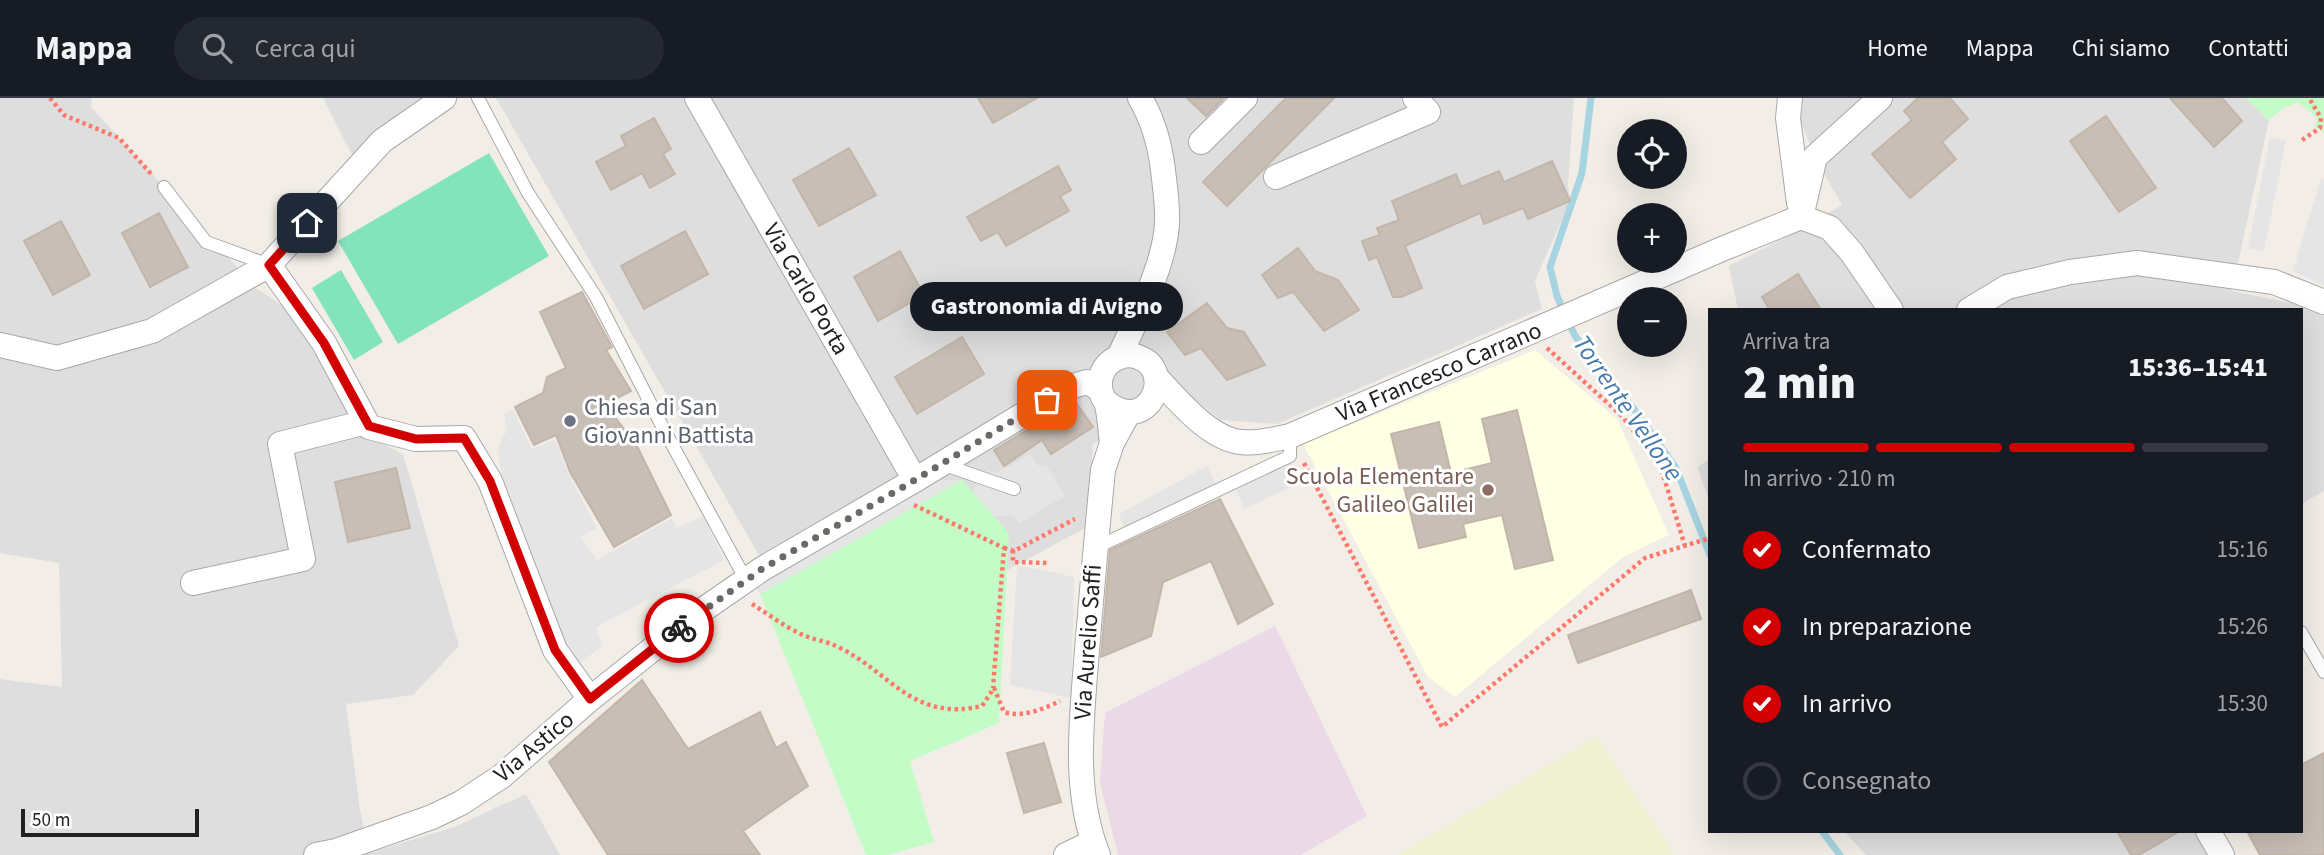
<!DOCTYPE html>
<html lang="it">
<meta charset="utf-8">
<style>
body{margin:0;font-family:"Source Sans 3",sans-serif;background:#242831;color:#f1f3f6;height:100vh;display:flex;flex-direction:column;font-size:26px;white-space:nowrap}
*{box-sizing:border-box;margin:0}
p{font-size:23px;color:#9ea1a6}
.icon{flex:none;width:38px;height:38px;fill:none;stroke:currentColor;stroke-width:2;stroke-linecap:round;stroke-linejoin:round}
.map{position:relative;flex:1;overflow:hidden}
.panel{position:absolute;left:1708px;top:210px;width:595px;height:525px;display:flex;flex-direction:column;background:#171b24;border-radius:0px;box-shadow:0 7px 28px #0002}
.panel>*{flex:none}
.buttons{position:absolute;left:1617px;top:21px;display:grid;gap:14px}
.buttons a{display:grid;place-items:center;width:70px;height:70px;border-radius:50%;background:#171b24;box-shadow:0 7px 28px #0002;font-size:35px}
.scale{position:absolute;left:21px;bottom:18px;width:178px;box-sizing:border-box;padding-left:7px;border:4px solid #212121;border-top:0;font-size:19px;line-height:24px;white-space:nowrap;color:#212121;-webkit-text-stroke:5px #fff;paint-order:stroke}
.pin{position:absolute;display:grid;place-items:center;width:60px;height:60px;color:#fff;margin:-30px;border-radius:14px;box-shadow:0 4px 10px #0006}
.courier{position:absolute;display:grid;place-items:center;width:70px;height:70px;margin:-35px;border:5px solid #d20001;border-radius:50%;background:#fff;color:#222;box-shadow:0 2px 9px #0007}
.bubble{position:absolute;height:49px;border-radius:24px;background:#171b24;box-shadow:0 7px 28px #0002;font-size:23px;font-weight:800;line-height:49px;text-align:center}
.head em{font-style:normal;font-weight:800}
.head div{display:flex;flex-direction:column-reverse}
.head{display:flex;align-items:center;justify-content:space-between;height:119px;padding:0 35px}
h1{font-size:46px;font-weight:800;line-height:52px}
.bar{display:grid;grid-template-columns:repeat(4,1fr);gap:10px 7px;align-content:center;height:84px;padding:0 35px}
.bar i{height:9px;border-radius:5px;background:#363941}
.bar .current{background:#d20001}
.bar p{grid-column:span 4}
ol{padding:0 35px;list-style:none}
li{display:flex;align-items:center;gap:21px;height:77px}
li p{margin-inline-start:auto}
li .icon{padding:7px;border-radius:50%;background:#d20001;color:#fff;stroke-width:4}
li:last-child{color:#9ea1a6}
li i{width:38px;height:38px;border:4px solid #363941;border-radius:50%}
header{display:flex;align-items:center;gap:42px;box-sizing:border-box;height:98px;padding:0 35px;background:#171b24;border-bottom:2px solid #363941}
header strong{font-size:33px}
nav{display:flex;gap:38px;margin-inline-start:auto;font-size:24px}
.search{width:490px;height:63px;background:#242831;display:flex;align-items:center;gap:18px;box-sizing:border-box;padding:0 24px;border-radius:38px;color:#9ea1a6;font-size:26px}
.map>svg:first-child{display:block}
.residential{fill:#dfdede}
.industrial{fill:#ebd9e8}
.education{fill:#ffffe3}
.farmland{fill:#eff1d2}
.park{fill:#c4fcc8}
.pitch{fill:#83e3bd}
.parking{fill:#e5e5e5}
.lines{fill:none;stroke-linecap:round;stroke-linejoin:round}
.stream{stroke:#a6d4e1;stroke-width:7}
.building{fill:#c7beb6;stroke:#c4b5a9;stroke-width:2}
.service-casing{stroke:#a8a8a8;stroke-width:14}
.minor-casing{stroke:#a8a8a8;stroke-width:26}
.path{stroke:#ff796b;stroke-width:4.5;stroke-dasharray:3.5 3.5;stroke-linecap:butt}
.service{stroke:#fff;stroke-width:12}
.minor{stroke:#fff;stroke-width:24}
.done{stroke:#6a6966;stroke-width:7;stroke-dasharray:0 12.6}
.route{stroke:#d20001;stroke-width:9}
.worship-dot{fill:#6b7280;stroke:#fff;stroke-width:2.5}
.education-dot{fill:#8d6e63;stroke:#fff;stroke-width:2.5}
.labels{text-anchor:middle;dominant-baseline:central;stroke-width:6;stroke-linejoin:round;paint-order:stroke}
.street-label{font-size:24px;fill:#212121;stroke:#fff}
.worship-label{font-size:24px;fill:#5b616d;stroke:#fff;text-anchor:start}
.education-label{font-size:24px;fill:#785e54;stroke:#fff;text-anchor:end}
.water-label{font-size:26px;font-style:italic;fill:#457aae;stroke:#fff}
</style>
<header>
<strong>Mappa</strong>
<div class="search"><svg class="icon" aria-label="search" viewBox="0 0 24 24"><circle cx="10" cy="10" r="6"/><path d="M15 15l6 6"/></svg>Cerca qui</div>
<nav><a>Home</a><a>Mappa</a><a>Chi siamo</a><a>Contatti</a></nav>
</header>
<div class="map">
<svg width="2324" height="757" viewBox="0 0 2324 757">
<rect width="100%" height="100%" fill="#f2eee7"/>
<g class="residential">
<path d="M0 0H92L91 9 257 191 288 211 363 336 403 356 459 548 413 597 346 606 360 712 369 755 454 729 526 696 560 757H0V581L62 589 59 465 0 455Z"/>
<path d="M323 0H430L376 35 352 57Z"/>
<path d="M496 0H1574L1568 86 1570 103 1535 183 1542 211 1277 326 1221 322 1186 295 1093 346 1087 429 978 488 912 373 761 461Z"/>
<path d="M1790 0H2246L2269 22 2232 193 2305 208 2324 215V393L2301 406V212H1738L1729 168 1794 135 1842 107 1820 69Z"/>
<path d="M1710 361V404L1697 369Z"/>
<path d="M1844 733H2198L2212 757H1866Z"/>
</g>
<path class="industrial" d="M1275 528 1367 718 1301 757H1118L1100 685 1105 615Z"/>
<path class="education" d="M1535 252 1617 321 1669 437 1623 459 1455 599 1428 579 1303 346Z"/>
<path class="farmland" d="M1597 638 1676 757H1397Z"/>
<g class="park">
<path d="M2246 0H2324V35L2315 29 2317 20 2298 4 2282 11 2269 22Z"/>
<path d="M962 382 1009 435 999 625 910 663 934 744 888 757H866L760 496Z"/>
</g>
<g class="pitch">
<path d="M489 55 549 158 398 246 338 143Z"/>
<path d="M341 172 383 244 354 262 312 190Z"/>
</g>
<g class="parking">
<path d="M2270 39 2286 42 2264 153 2248 150Z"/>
<path d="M2321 80 2324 81V188L2293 173Z"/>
<path d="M513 312 532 351 555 341 568 375 597 430 581 439 597 462 672 420 677 430 703 418 724 462 596 529 602 548 575 569 503 399 498 349 507 332 504 316Z"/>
<path d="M1031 356 1038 368 1046 366 1065 398 1019 425 1013 418H994L973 394 985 372 996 375Z"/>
<path d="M1290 358 1299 385 1244 411 1233 383Z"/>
<path d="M1207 368 1218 390 1126 435 1119 416Z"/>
<path d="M915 382H962L760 496 751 478Z"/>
<path d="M1017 467 1074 479 1071 600 1010 587Z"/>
</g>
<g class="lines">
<g class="stream">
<path d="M1591 0 1582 75 1550 169 1557 198 1575 238 1634 311 1676 370 1710 457"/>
<path d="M1822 733 1840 757"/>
</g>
</g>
<g class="building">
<path d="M978 0H1037L993 25Z"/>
<path d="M1187 0H1224L1206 18Z"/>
<path d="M1286 0H1334L1227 108 1203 84Z"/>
<path d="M1918 0H1950L1968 21 1942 44 1956 61 1910 100 1872 56 1912 22 1904 13Z"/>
<path d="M2170 0H2222L2242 23 2214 49Z"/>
<path d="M2106 18 2156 90 2119 114 2070 43Z"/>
<path d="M654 20 671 51 663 56 675 76 650 90 642 75 611 92 596 64 626 48 621 38Z"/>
<path d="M849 50 876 97 819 128 793 82Z"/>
<path d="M1552 63 1570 103 1528 121 1523 110 1484 126 1480 115 1405 148 1422 190 1401 199H1393L1377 159 1369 162 1362 143 1380 137 1377 130 1399 122 1392 103 1456 76 1461 89 1499 73 1504 84Z"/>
<path d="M1058 68 1071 92 1060 98 1069 113 1006 148 998 134 981 143 967 119Z"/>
<path d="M159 115 188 169 150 189 122 135Z"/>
<path d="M61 123 90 177 53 197 24 143Z"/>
<path d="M685 133 708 176 644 211 621 168Z"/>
<path d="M1298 150 1315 173 1338 182 1359 212 1324 233 1293 194 1278 200 1262 177Z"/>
<path d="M900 153 924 197 878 223 854 179Z"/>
<path d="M1798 176 1821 212H1770L1762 199Z"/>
<path d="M582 194 612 249 606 252 631 293 605 306 637 348 671 417 614 449 570 374 556 337 534 347 515 309 543 295 547 279 566 270 540 214Z"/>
<path d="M1207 205 1227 230 1244 234 1265 267 1227 282 1201 250 1185 257 1167 234Z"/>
<path d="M962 239 984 276 917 316 895 279Z"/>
<path d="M1075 303 1093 329 1051 356 1042 342 1004 368 994 352Z"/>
<path d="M1517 312 1553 462 1515 471 1502 417 1463 426 1466 439 1419 450 1391 336 1439 324 1451 375 1492 365 1482 321Z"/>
<path d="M396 370 410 430 348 444 335 384Z"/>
<path d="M1220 401 1273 506 1238 526 1211 463 1163 484 1151 538 1101 559 1110 452Z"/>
<path d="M1691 492 1701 521 1578 565 1568 537Z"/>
<path d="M642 582 688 651 760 614 776 650 786 644 808 688 743 733 760 757H608L549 664Z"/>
<path d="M1044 645 1061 704 1024 715 1007 655Z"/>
<path d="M2324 655V757H2260L2247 733H2301V667Z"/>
<path d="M2117 733H2180L2139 757H2131Z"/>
</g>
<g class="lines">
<defs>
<g id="service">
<path d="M478 0 528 95 596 199 662 328 746 482"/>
<path d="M164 89 206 144 269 167"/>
<path d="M942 366 1014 391"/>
<path d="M1095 450 1290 358V338"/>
<path d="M2301 534 2324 574"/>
</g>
<g id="minor">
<path d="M697 0 915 382"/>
<path d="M1790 0 1788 20 1799 105"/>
<path d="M1201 44 1245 0"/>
<path d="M1276 79 1428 14 1415 0"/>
<path d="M1801 119 1815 59 1880 0"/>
<path d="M1801 119 1830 130 1852 155 1891 212"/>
<path d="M269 167 324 245 369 329 416 341 464 340 490 383 555 552 590 601"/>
<path d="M1969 212 2007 189 2070 174 2137 165 2274 184 2324 204"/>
<path d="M0 247 57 260 152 233 269 167 382 43 444 0"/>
<path d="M1119 259C1137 219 1164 170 1167 126 1168 108 1165 90 1163 72 1160 47 1153 22 1140 0"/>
<path d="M1156 279C1178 302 1209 341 1241 344 1258 346 1274 341 1290 338L1722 151 1801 119"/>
<path d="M1106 304C1147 339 1178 273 1138 259 1132 256 1123 257 1117 260 1103 266 1096 283 1102 297 1105 305 1104 298 1107 307 1110 319 1110 332 1112 345"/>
<path d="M193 485 303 461 280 346 366 324"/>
<path d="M2208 733 2222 757"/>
<path d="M316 757 336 753 432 719 461 705 502 678 590 601 694 518 762 471 915 382 1069 289 1087 284 1100 291"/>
<path d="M1066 757 1093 744"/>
<path d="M1098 757C1072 692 1082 620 1087 552 1092 492 1097 432 1103 372L1112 345 1129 314"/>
</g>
</defs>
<use href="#service" class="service-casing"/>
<use href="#minor" class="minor-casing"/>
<g class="path">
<path d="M50 0 64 17 119 40 153 78"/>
<path d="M2302 42 2320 30 2321 20 2309 0"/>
<path d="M1547 250 1622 318 1661 370 1685 448"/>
<path d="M1304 365 1442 629 1645 460 1710 440"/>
<path d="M914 407 1004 450 993 590"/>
<path d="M1004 450 1014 453 1075 421"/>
<path d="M1013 452V464L1049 465"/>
<path d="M752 506C768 516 785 529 803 537 814 542 827 543 838 549 892 575 912 624 982 608L994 590 1004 614C1022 620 1043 611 1060 603"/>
</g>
<use href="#service" class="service"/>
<use href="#minor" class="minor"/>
</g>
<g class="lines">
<path class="done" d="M679 530 762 471 915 382 1047 302"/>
<path class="route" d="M307 125 269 167 324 245 369 328 416 341 464 340 490 383 555 552 590 601 679 530"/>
</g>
<circle class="worship-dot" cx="570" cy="323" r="7"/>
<circle class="education-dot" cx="1488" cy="392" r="7"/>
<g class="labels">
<g class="street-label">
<text transform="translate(806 191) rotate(60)">Via Carlo Porta</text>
<text transform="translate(1439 274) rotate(-23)">Via Francesco Carrano</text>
<text transform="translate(1088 544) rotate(-86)">Via Aurelio Saffi</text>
<text transform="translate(534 649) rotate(-40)">Via Astico</text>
</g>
<g class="worship-label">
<text x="584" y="309">Chiesa di San<tspan x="584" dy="28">Giovanni Battista</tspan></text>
</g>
<g class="education-label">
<text x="1474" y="378">Scuola Elementare<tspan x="1474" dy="28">Galileo Galilei</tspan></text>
</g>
<g class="water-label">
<text transform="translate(1628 310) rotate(55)">Torrente Vellone</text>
</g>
</g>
</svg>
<div class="buttons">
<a><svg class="icon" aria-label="locate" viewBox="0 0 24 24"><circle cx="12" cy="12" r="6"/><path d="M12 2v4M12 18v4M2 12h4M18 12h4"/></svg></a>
<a>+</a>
<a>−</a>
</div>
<div class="scale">50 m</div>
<div class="pin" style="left:1047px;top:302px;background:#ea580c"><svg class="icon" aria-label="bag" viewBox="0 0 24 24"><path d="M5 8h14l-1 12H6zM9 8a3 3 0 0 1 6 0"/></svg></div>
<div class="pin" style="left:307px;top:125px;background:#1f2937"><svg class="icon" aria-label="home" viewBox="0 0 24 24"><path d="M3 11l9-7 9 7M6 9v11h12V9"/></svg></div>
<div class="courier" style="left:679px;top:530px"><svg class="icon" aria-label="bike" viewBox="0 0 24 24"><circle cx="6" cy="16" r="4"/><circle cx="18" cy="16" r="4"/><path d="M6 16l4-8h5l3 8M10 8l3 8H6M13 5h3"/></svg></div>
<div class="bubble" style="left:910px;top:184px;width:273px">Gastronomia di Avigno</div>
<section class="panel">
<div class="head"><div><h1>2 min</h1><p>Arriva tra</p></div><em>15:36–15:41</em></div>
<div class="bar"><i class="current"></i><i class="current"></i><i class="current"></i><i></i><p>In arrivo · 210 m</p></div>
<ol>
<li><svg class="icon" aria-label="check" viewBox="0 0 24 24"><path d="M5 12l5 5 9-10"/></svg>Confermato<p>15:16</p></li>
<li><svg class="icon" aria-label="check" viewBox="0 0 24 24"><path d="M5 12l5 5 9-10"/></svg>In preparazione<p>15:26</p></li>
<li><svg class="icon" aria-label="check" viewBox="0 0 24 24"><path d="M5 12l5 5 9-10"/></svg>In arrivo<p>15:30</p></li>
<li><i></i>Consegnato</li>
</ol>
</section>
</div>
